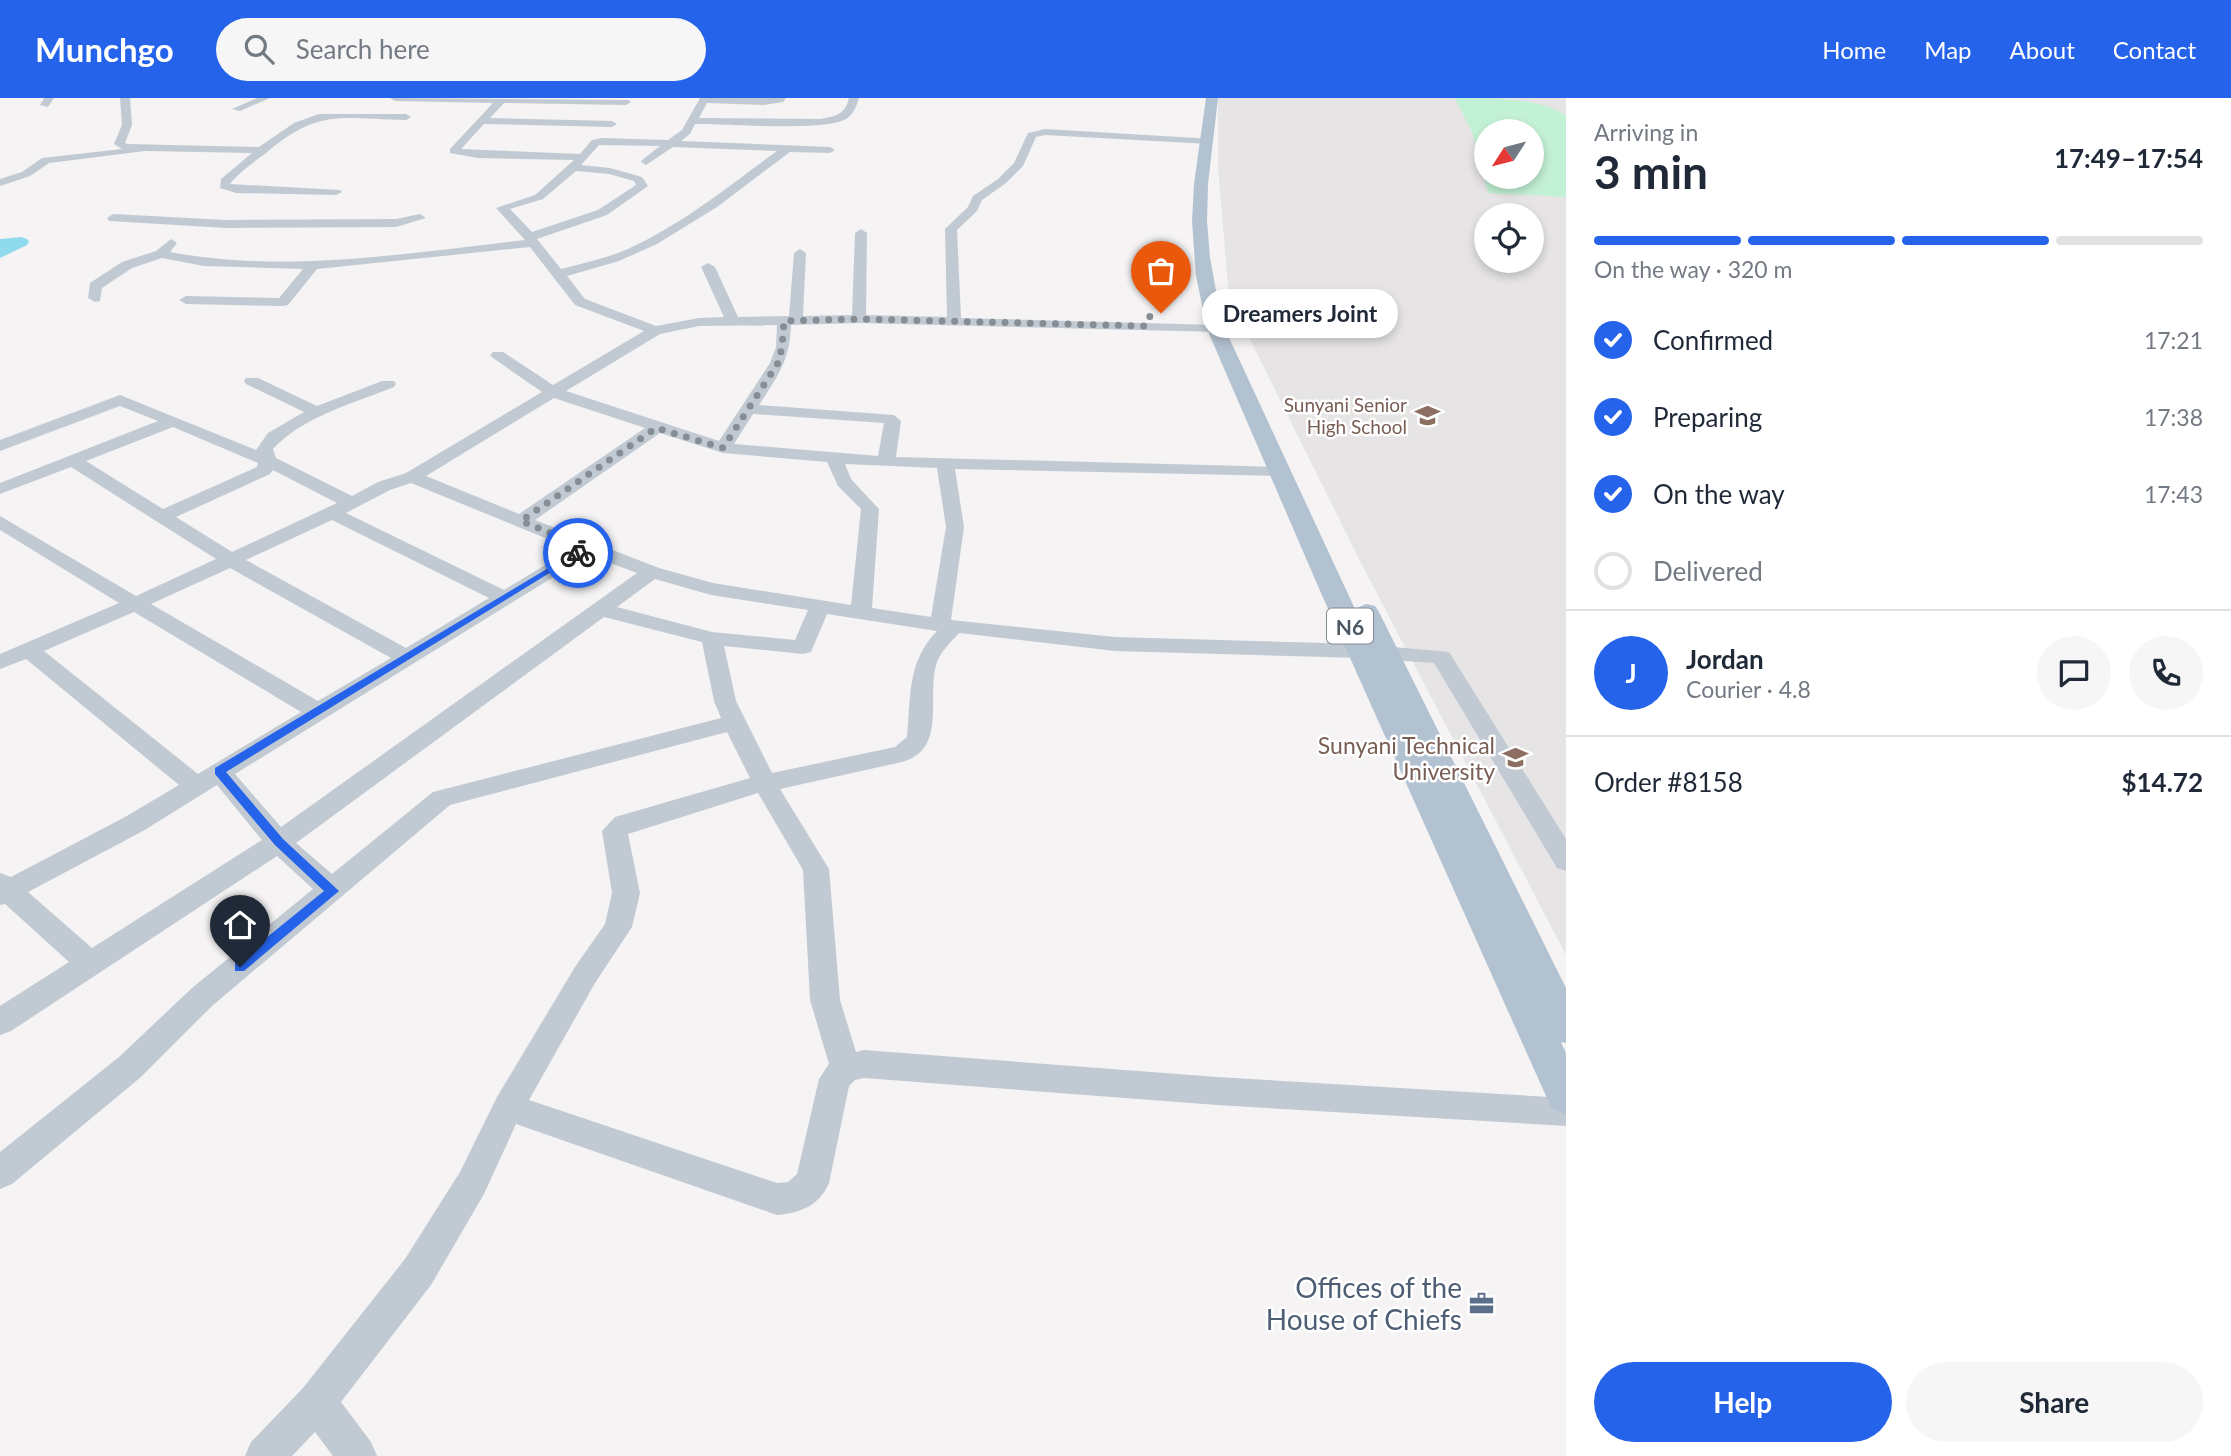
<!DOCTYPE html>
<meta charset="utf-8">
<style>
body{margin:0;font-family:Lato,sans-serif;background:#f6f6f7;color:#1f2937;height:100vh;display:flex;flex-direction:column;font-size:26px;white-space:nowrap}
*{box-sizing:border-box;margin:0}
p{font-size:23px;color:#747a83}
.icon{flex:none;width:38px;height:38px;fill:none;stroke:currentColor;stroke-width:2;stroke-linecap:round;stroke-linejoin:round}
.map{position:relative;flex:1;overflow:hidden}
.drawer{display:flex;flex-direction:column;background:#fff;width:665px}
.drawer>*{flex:none}
.needle{width:46px;rotate:234deg}
.fabs{position:absolute;left:1474px;top:21px;display:grid;gap:14px}
.fabs a{display:grid;place-items:center;width:70px;height:70px;border-radius:50%;background:#fff;box-shadow:0 4px 10px #0003;font-size:35px}
.pin{position:absolute;display:grid;place-items:center;width:60px;height:60px;color:#fff;margin:-72px -30px;border-radius:50% 50% 50% 0;rotate:-45deg;box-shadow:0 0 7px #0007}
.pin .icon{rotate:45deg}
.courier{position:absolute;display:grid;place-items:center;width:70px;height:70px;margin:-35px;border:5px solid #2563eb;border-radius:50%;background:#fff;color:#222;box-shadow:0 2px 9px #0007}
.bubble{position:absolute;height:49px;border-radius:24px;background:#fff;box-shadow:0 4px 10px #0003;font-size:23px;font-weight:700;line-height:49px;text-align:center}
.head em{font-style:normal;font-weight:700}
.head div{display:flex;flex-direction:column-reverse}
.head{display:flex;align-items:center;justify-content:space-between;height:119px;padding:0 28px}
h1{font-size:46px;font-weight:700;line-height:52px}
.bar{display:grid;grid-template-columns:repeat(4,1fr);gap:10px 7px;align-content:center;height:84px;padding:0 28px}
.bar i{height:9px;border-radius:5px;background:#e0e1e3}
.bar .on{background:#2563eb}
.bar p{grid-column:span 4}
.line{display:flex;align-items:center;gap:18px;padding:0 28px;border-top:2px solid #e0e1e3}
.line div{flex:1}
.round{display:grid;place-items:center;flex:none;width:74px;height:74px;border-radius:37px;background:#f6f6f7}
ol{padding:0 28px;list-style:none}
li{display:flex;align-items:center;gap:21px;height:77px}
li p{margin-inline-start:auto}
li .icon{padding:7px;border-radius:50%;background:#2563eb;color:#fff;stroke-width:4}
li:last-child{color:#747a83}
li i{width:38px;height:38px;border:4px solid #e0e1e3;border-radius:50%}
.cta{display:flex;gap:14px;margin-top:auto;padding:14px 28px}
.cta a{flex:1;height:80px;border-radius:42px;background:#2563eb;color:#fff;font-size:28px;font-weight:700;line-height:80px;text-align:center}
.cta a+a{background:#f6f6f7;color:#1f2937}
header{display:flex;align-items:center;gap:42px;box-sizing:border-box;height:98px;padding:0 35px;background:#2563eb;color:#fff}
header strong{font-size:33px}
nav{display:flex;gap:38px;margin-inline-start:auto;font-size:24px}
.search{width:490px;height:63px;background:#f6f6f7;display:flex;align-items:center;gap:18px;box-sizing:border-box;padding:0 24px;border-radius:38px;color:#747a83;font-size:26px}
main{display:flex;flex:1;min-height:0}
.map>svg:first-child{display:block}
.education{fill:#e6e4e5;fill-rule:evenodd}
.green{fill:#c3f1d5;fill-rule:evenodd}
.lines{fill:none;stroke-linecap:round;stroke-linejoin:round}
.river{fill:#90daee;fill-rule:evenodd}
.minor{fill:#c1cad2;fill-rule:evenodd}
.major{fill:#b3c2d1;fill-rule:evenodd}
.route{fill:#2563eb}
.done{stroke:#868d94;stroke-width:7;stroke-dasharray:0 12.6}
.labels{text-anchor:middle;dominant-baseline:central;stroke-width:5;stroke-linejoin:round;paint-order:stroke}
.far-education-label{font-size:19px;fill:#785e54;stroke:#fff;text-anchor:end}
.shield{fill:#fff;stroke:#808990;stroke-width:2}
.shield-label{font-size:21px;font-weight:bold;fill:#4a5661}
.education-label{font-size:23px;fill:#785e54;stroke:#fff;text-anchor:end}
.near-service-label{font-size:28px;fill:#4e5e75;stroke:#fff;text-anchor:end}
</style>
<header>
<strong>Munchgo</strong>
<div class="search"><svg class="icon" aria-label="search" viewBox="0 0 24 24"><circle cx="10" cy="10" r="6"/><path d="M15 15l6 6"/></svg>Search here</div>
<nav><a>Home</a><a>Map</a><a>About</a><a>Contact</a></nav>
</header>
<main>
<div class="map">
<svg width="1566" height="1358" viewBox="0 0 1566 1358">
<rect width="100%" height="100%" fill="#f5f3f3"/>
<path class="education" d="M1218 0H1566V857L1360 463 1229 199 1218 69ZM1486 33H1531V79H1486ZM1486 117H1531V163H1486Z"/>
<path class="green" d="M1457 0C1490 0 1544 0 1566 18V99L1488 95 1472 34 1455 1ZM1486 33H1531V79H1486Z"/>
<g class="lines">
<path class="river" d="M21 139 27 141 29 144 27 147 0 160V141Z"/>
<g class="minor">
<path d="M44 0H54L48 9 40 7Z"/>
<path d="M120 0H130L132 27 125 45 128 46 259 49 294 25 319 16H406L411 19 406 22C340 21 319 10 266 55 254 64 239 74 230 86L340 92 342 94 336 97 236 95 220 90 221 81 252 55 145 53 49 65 30 78 0 88V81L22 74 42 60 122 51 114 46 122 27Z"/>
<path d="M257 0H270L240 13 232 11Z"/>
<path d="M390 0 629 2 631 4 626 7 504 5 490 20 612 23 617 26 612 29 484 26 461 51 580 56 592 42 602 40 668 42 682 32 700 0H786L783 4 764 7 707 5 699 20 820 21C836 18 845 17 849 0H859C856 9 853 18 844 22 822 33 725 26 695 26L690 36 681 43 830 49 835 52 830 55 790 54 717 109 657 146 619 163 567 178 585 201 656 228 699 220 724 219 701 169 708 165 715 169 738 219 789 218 794 155 800 151 806 155 803 218 852 217 855 135 861 131 867 135 866 217 947 219 945 131 968 109 973 98 998 81 1014 65 1028 35 1045 31 1213 41V45L1209 46 1045 37 1036 39 1023 68 1006 85 982 102 977 113 957 132 961 220 1216 227 1223 231 1221 234 859 225 791 227C790 262 778 278 759 307L894 317 901 323 896 359 1286 369 1289 373 1280 378 955 371 964 429 951 522 1115 539 1361 546 1449 554 1566 741V773L1557 770 1434 565 1361 560 1115 553 959 535C950 545 940 554 936 567 927 601 947 652 902 664L780 691 829 771 840 902 856 954 864 952 1217 979 1566 1000V1028L1217 1007 864 980 855 982 849 988 829 1085C819 1108 800 1115 777 1117L516 1026 484 1096 431 1187 341 1304 371 1344 377 1358H333L315 1334 292 1358H245L251 1344 303 1290 405 1161 460 1074 497 999 575 869 605 826 612 795 602 733 615 719 750 680 727 634 450 707 212 908 141 979 12 1086 0 1091V1054L119 959 192 890 313 791 277 758 11 933 0 937V908L69 864 5 806 0 807V775L11 779 125 719 179 687 26 561 0 571V556L119 505 0 432V418L136 498 216 461 71 369 0 396V385L158 323 120 308 0 353V342L120 297 256 352 268 335 304 314 246 286 244 283 246 280H258L317 308 382 283H394L396 286 394 289C354 305 302 319 273 351L276 360 352 398 378 384 406 375 542 294 493 260 490 257 493 254H503L553 287 644 233 575 207 530 149 317 171 288 207 283 208 186 206 179 202 186 198 279 200 303 171 204 168 162 160 132 170 102 190 100 203 95 204 88 200 90 185 122 164 156 153 171 141 177 145 170 154C288 176 407 155 525 142L496 110 535 97 574 62 478 60 450 55V51L493 5 395 3ZM599 47 660 48 642 62 641 64 646 67 673 49 777 53C729 88 683 126 628 151 607 160 584 165 561 171L537 141 607 117 648 88 642 79 610 70 581 67ZM576 73 609 76 634 83 636 87 598 112 532 134 510 111 543 101ZM777 227 776 249 770 265 719 343 566 293 660 236 699 228ZM554 300 645 330 519 416 426 378ZM753 316 884 325 878 358 734 346ZM173 329 258 365 257 369 163 411 86 363ZM660 335 723 355 827 364 838 388 861 411 851 507 713 485 659 470 535 422ZM845 366 937 370 946 429 931 519 872 510 879 411 851 381ZM273 372 337 405 232 454 176 419 270 376ZM411 385 572 451 504 492 346 415 390 392ZM332 422 489 500 406 550 246 462ZM589 457 637 475 281 729 235 676ZM230 470 391 560 318 603 151 506ZM655 481 711 497 808 512 795 542 712 534 617 509ZM134 514 301 614 198 676 44 553ZM827 516 937 533C907 564 911 598 907 639L895 649 772 675 736 603 724 548 803 556 811 554ZM604 519 702 544 714 603 721 620 433 694 332 776 296 745ZM217 687 262 742 92 850 28 794 143 733ZM758 695 803 772 810 902 829 966 819 981 797 1076 788 1084 777 1085 529 1002 595 885 632 829 640 795 628 736Z"/>
<path d="M113 116 226 122 396 121 420 116 426 120 396 129 226 130 109 123 107 120Z"/>
</g>
<path class="major" d="M1206 0H1218L1208 86 1207 123 1210 160 1220 214 1225 231 1355 511 1366 506 1375 508 1379 514 1566 890V945L1561 944 1566 955V1016L1552 1011 1546 998 1321 495 1207 231 1196 178 1192 123 1194 86Z"/>
</g>
<path class="route" d="M575 454 582 455 226 674 283 741 339 793 244 873H235V865L324 793 275 747 215 676V670Z"/>
<g class="lines">
<path class="done" d="M578 455 587 450 521 423 656 330 723 350 778 265 782 249 784 223 859 221 1146 228 1150 218 1161 215"/>
</g>
<defs>
<symbol id="school-bare" viewBox="-9 -9 18 18"><path d="M0-5L7-2L0 1L-7-2ZM-4 1L0 2.5L4 1V4Q0 6-4 4Z" fill="#8d6e63" stroke="#fff" stroke-width="2.5" paint-order="stroke"/></symbol>
<symbol id="university-bare" viewBox="-9 -9 18 18"><path d="M0-5L7-2L0 1L-7-2ZM-4 1L0 2.5L4 1V4Q0 6-4 4Z" fill="#8d6e63" stroke="#fff" stroke-width="2.5" paint-order="stroke"/></symbol>
<symbol id="office-bare" viewBox="-9 -9 18 18"><path d="M-6-3h4V-5.5h4V-3h4V5H-6ZM-1-4.5V-3h2v-1.5ZM-6 0V1H6V0Z" fill="#5c6f8a" stroke="#fff" stroke-width="2.5" paint-order="stroke"/></symbol>
</defs>
<g fill-rule="evenodd">
<use href="#school-bare" x="1410" y="300" width="35" height="35"/>
<use href="#university-bare" x="1498" y="642" width="35" height="35"/>
<use href="#office-bare" x="1464" y="1188" width="35" height="35"/>
</g>
<g class="labels">
<g class="far-education-label">
<text x="1407" y="306">Sunyani Senior<tspan x="1407" dy="22">High School</tspan></text>
</g>
<rect class="shield" x="1327" y="510.5" width="46" height="35" rx="5"/>
<g class="shield-label">
<text x="1350" y="528">N6</text>
</g>
<g class="education-label">
<text x="1495" y="647">Sunyani Technical<tspan x="1495" dy="26">University</tspan></text>
</g>
<g class="near-service-label">
<text x="1462" y="1189">Offices of the<tspan x="1462" dy="32">House of Chiefs</tspan></text>
</g>
</g>
</svg>
<div class="fabs">
<a><svg class="needle" viewBox="-14 -14 28 28"><path d="M0-13l5 13h-10z" fill="#e53935"/><path d="M0 13l5-13h-10z" fill="#747a83"/></svg></a>
<a><svg class="icon" aria-label="locate" viewBox="0 0 24 24"><circle cx="12" cy="12" r="6"/><path d="M12 2v4M12 18v4M2 12h4M18 12h4"/></svg></a>
</div>
<div class="pin" style="left:1161px;top:215px;background:#ea580c"><svg class="icon" aria-label="bag" viewBox="0 0 24 24"><path d="M5 8h14l-1 12H6zM9 8a3 3 0 0 1 6 0"/></svg></div>
<div class="pin" style="left:240px;top:869px;background:#1f2937"><svg class="icon" aria-label="home" viewBox="0 0 24 24"><path d="M3 11l9-7 9 7M6 9v11h12V9"/></svg></div>
<div class="courier" style="left:578px;top:455px"><svg class="icon" aria-label="bike" viewBox="0 0 24 24"><circle cx="6" cy="16" r="4"/><circle cx="18" cy="16" r="4"/><path d="M6 16l4-8h5l3 8M10 8l3 8H6M13 5h3"/></svg></div>
<div class="bubble" style="left:1202px;top:191px;width:196px">Dreamers Joint</div>
</div>
<section class="drawer">
<div class="head"><div><h1>3 min</h1><p>Arriving in</p></div><em>17:49–17:54</em></div>
<div class="bar"><i class="on"></i><i class="on"></i><i class="on"></i><i></i><p>On the way · 320 m</p></div>
<ol>
<li><svg class="icon" aria-label="check" viewBox="0 0 24 24"><path d="M5 12l5 5 9-10"/></svg>Confirmed<p>17:21</p></li>
<li><svg class="icon" aria-label="check" viewBox="0 0 24 24"><path d="M5 12l5 5 9-10"/></svg>Preparing<p>17:38</p></li>
<li><svg class="icon" aria-label="check" viewBox="0 0 24 24"><path d="M5 12l5 5 9-10"/></svg>On the way<p>17:43</p></li>
<li><i></i>Delivered</li>
</ol>
<div class="line" style="height:126px"><b class="round" style="background:#2563eb;color:#fff">J</b><div><b>Jordan</b><p>Courier · 4.8</p></div><a class="round"><svg class="icon" aria-label="chat" viewBox="0 0 24 24"><path d="M4 5h16v11H9l-5 4z"/></svg></a><a class="round"><svg class="icon" aria-label="phone" viewBox="0 0 24 24"><path d="M5 4h4l2 5-3 2q2 4 5 5l2-3 5 2v4C11 20 4 13 5 4z"/></svg></a></div>
<div class="line" style="height:91px"><div>Order #8158</div><b>$14.72</b></div>
<div class="cta"><a>Help</a><a>Share</a></div>
</section>
</main>
